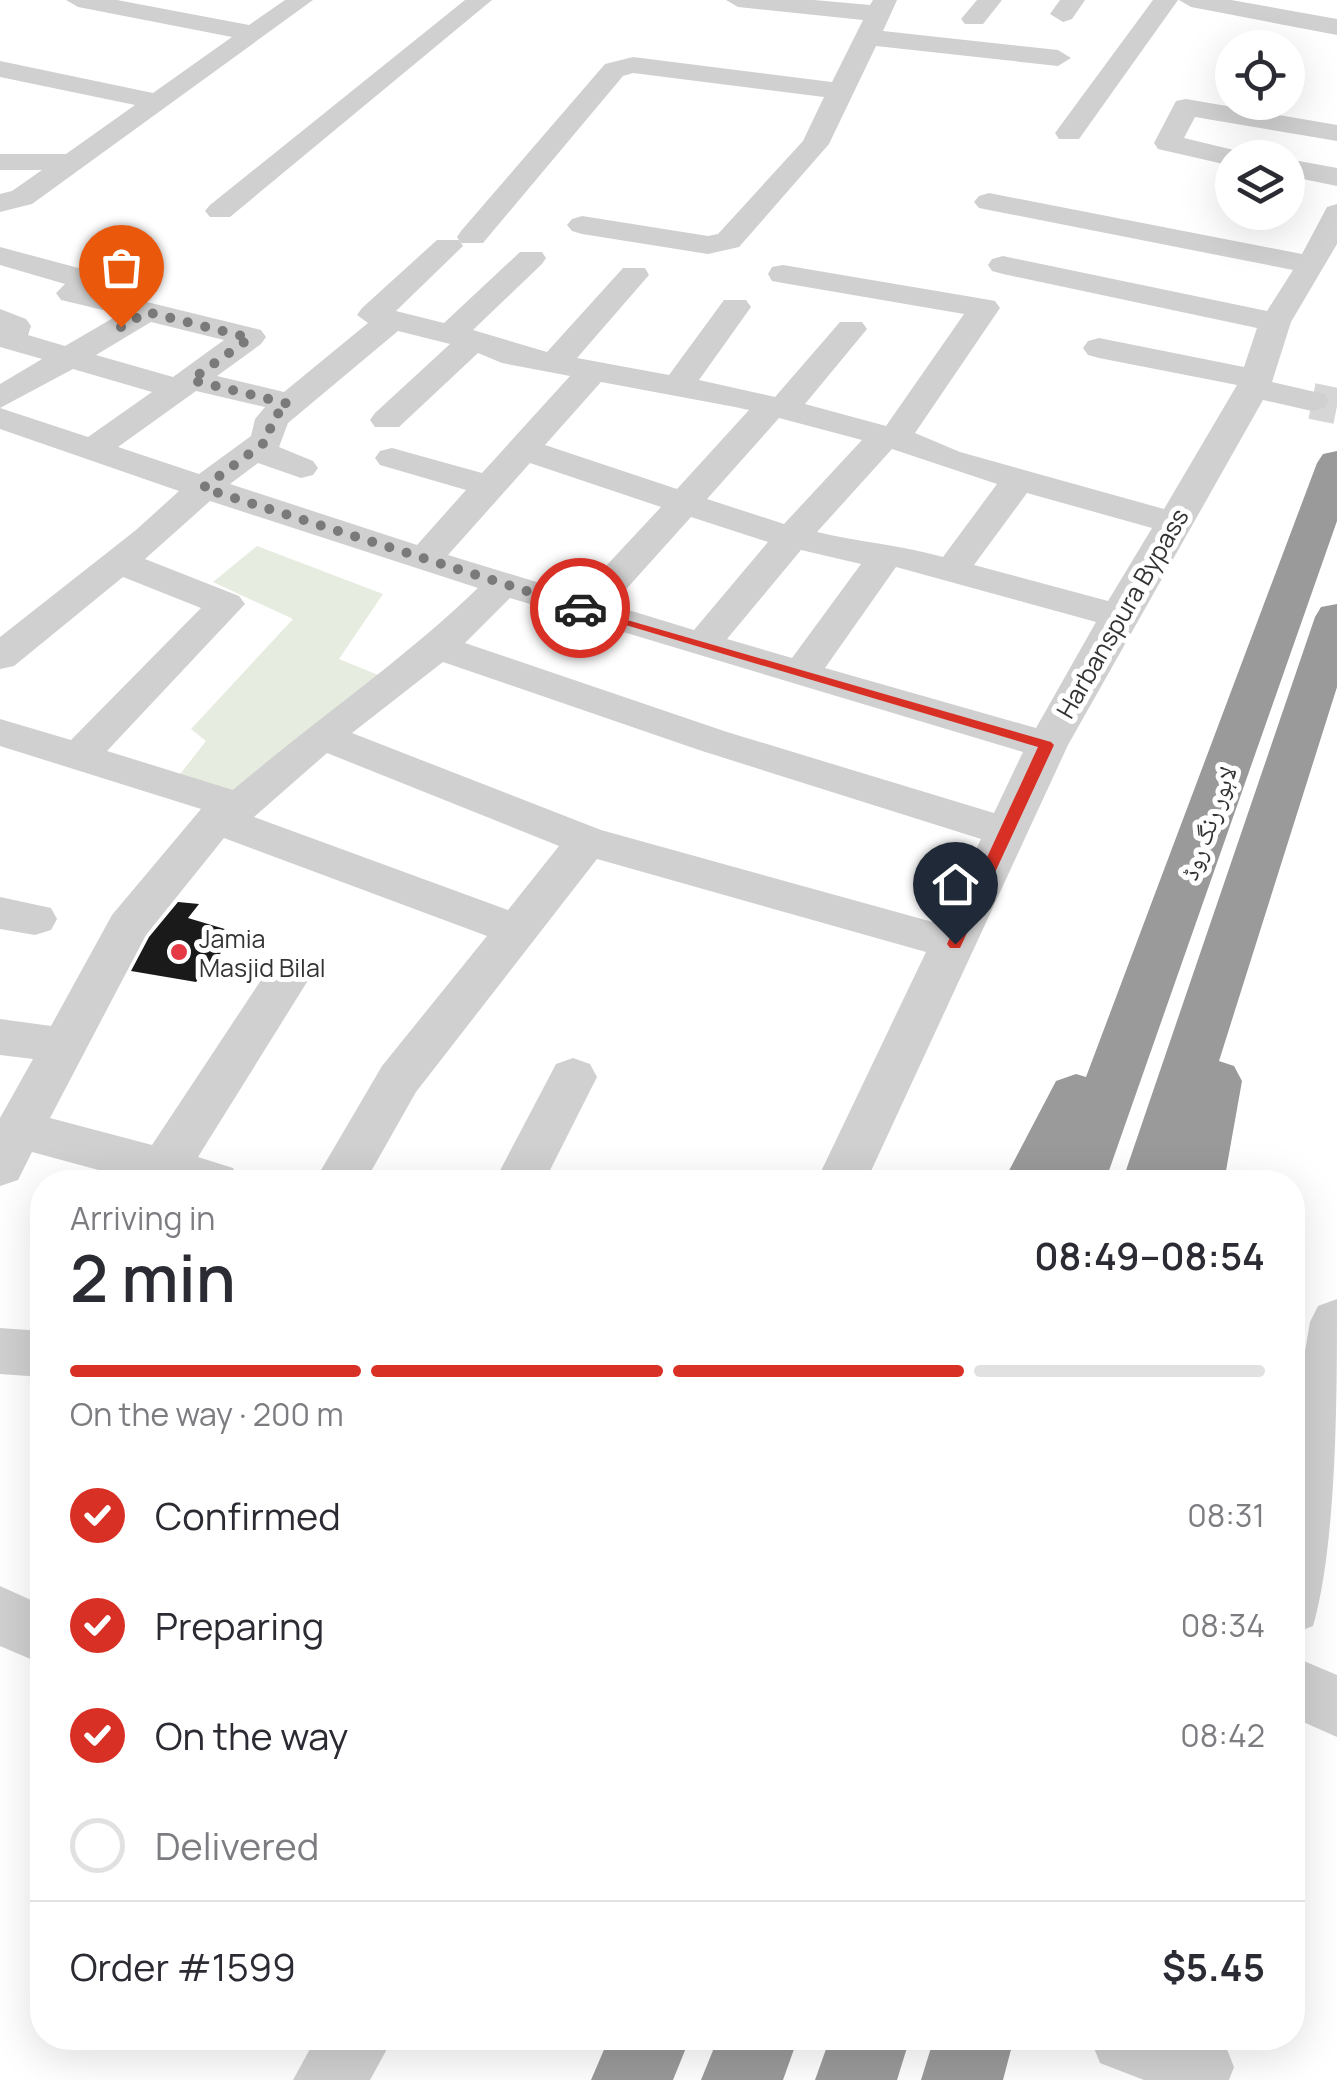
<!DOCTYPE html>
<meta charset="utf-8">
<style>
body{margin:0;font-family:Manrope,"Noto Naskh Arabic",sans-serif;background:#f7f7f7;color:#2b2b33;height:100vh;display:flex;flex-direction:column;font-size:38px;white-space:nowrap}
*{box-sizing:border-box;margin:0}
p{font-size:32px;color:#7c7c81}
.icon{flex:none;width:55px;height:55px;fill:none;stroke:currentColor;stroke-width:2;stroke-linecap:round;stroke-linejoin:round}
.map{position:relative;flex:1;overflow:hidden}
.sheet{position:absolute;left:30px;top:1170px;width:1275px;height:880px;display:flex;flex-direction:column;background:#fff;border-radius:40px;box-shadow:0 10px 40px #0002}
.sheet>*{flex:none}
.buttons{position:absolute;left:1215px;top:30px;display:grid;gap:20px}
.buttons a{display:grid;place-items:center;width:90px;height:90px;border-radius:50%;background:#fff;box-shadow:0 10px 40px #0002;font-size:50px}
.pin{position:absolute;display:grid;place-items:center;width:85px;height:85px;color:#fff;margin:-102px -42px;border-radius:50% 50% 50% 0;rotate:-45deg;box-shadow:0 0 10px #0007}
.pin .icon{rotate:45deg}
.courier{position:absolute;display:grid;place-items:center;width:100px;height:100px;margin:-50px;border:8px solid #d93025;border-radius:50%;background:#fff;color:#222;box-shadow:0 2px 12px #0007}
.overview em{font-style:normal;font-weight:600}
.overview div{display:flex;flex-direction:column-reverse}
.overview{display:flex;align-items:center;justify-content:space-between;height:170px;padding:0 40px}
h1{font-size:65px;font-weight:600;line-height:75px}
.bar{display:grid;grid-template-columns:repeat(4,1fr);gap:15px 10px;align-content:center;height:120px;padding:0 40px}
.bar i{height:12px;border-radius:8px;background:#e1e1e2}
.bar .current{background:#d93025}
.bar p{grid-column:span 4}
.line{display:flex;align-items:center;gap:25px;padding:0 40px;border-top:2px solid #e1e1e2}
.line div{flex:1}
ol{padding:0 40px;list-style:none}
li{display:flex;align-items:center;gap:30px;height:110px}
li p{margin-inline-start:auto}
li .icon{padding:10px;border-radius:50%;background:#d93025;color:#fff;stroke-width:4}
li:last-child{color:#7c7c81}
li i{width:55px;height:55px;border:5px solid #e1e1e2;border-radius:50%}
.map>svg:first-child{display:block}
.green{fill:#e6ecdf}
.building{fill:#1a1a1a}
.lines{fill:none;stroke-linecap:round;stroke-linejoin:round}
.minor-tunnel{stroke:#d6d6d6;stroke-width:36;stroke-dasharray:36 19;stroke-linecap:butt}
.minor{fill:#d0d0d0;fill-rule:evenodd}
.highway{fill:#9a9a9a;fill-rule:evenodd}
.route{fill:#d93025}
.done{stroke:#7a7a7a;stroke-width:10;stroke-dasharray:0 18}
.poi-dot{fill:#e63946;stroke:#fff;stroke-width:4}
.labels{text-anchor:middle;dominant-baseline:central;stroke-width:10;stroke-linejoin:round;paint-order:stroke}
.street-label{font-size:25px;fill:#333;stroke:#fff}
.poi-label{font-size:25px;fill:#333;stroke:#fff;text-anchor:start}
</style>
<div class="map">
<svg width="1337" height="2080" viewBox="0 0 1337 2080">
<rect width="100%" height="100%" fill="#fff"/>
<path class="green" d="M257 546 383 594 339 659 383 677 234 794 177 778 206 741 191 729 293 619 213 582Z"/>
<path class="building" d="M178 902 199 904 188 918 238 933 196 982 131 971 149 937Z"/>
<g class="lines">
<path class="minor-tunnel" d="M1312 401 1337 406"/>
<g class="minor">
<path d="M66 0H117L249 25 285 0H313L32 204 0 212V194L12 191 42 170H0V154H66L135 105 0 77V61L153 93 232 37 78 7Z"/>
<path d="M465 0H492L230 217H210L205 211 210 205Z"/>
<path d="M726 0H814L870 5 873 0H897L883 31 1058 50 1071 58 1058 66 876 46 829 144 739 247 708 254 582 234 572 231 567 225 572 219 582 216 708 236 718 234 803 141 824 97 633 73 623 76 483 243H461L457 237 461 231 605 64 633 57 832 82 863 20 738 7Z"/>
<path d="M977 0H1002L983 24H965L961 19Z"/>
<path d="M1060 0H1085L1072 19 1063 22 1050 14Z"/>
<path d="M1153 0H1178L1079 139H1059L1055 133Z"/>
<path d="M1179 0H1231L1337 19V35L1191 7Z"/>
<path d="M1186 99 1337 125V141L1195 117 1184 138 1242 152 1246 158H1232V166L1158 149 1154 143 1176 101Z"/>
<path d="M1288 159 1337 168V186L1288 176Z"/>
<path d="M989 193 1302 254 1327 207 1337 204V244L1291 322 1272 382 1324 394 1329 401 1324 408 1312 411 1263 400 1068 745 866 1182H816L926 952 597 859 416 1092 365 1182H314L382 1066 487 936 224 838 146 935 50 1118 152 1145 273 962 289 957 305 962 312 974 198 1157 233 1168 240 1182H143L32 1152 18 1180 0 1186V1118L33 1059 0 1055V1019L51 1026 112 915 201 809 0 746V719L71 740 201 608 123 577 14 666 0 669V637L136 530 179 491 0 429V384L42 359 0 347V309L26 319 31 326 28 335 65 346 120 314 61 300 56 293 65 284 0 265V247L101 274 105 281 98 290 261 330 266 337 261 344 217 376 284 392 368 323 357 315 362 308 437 240H459L463 246 396 311 444 323 520 252H542L546 258 542 264 473 330 547 352 623 268H645L649 275 577 358 669 375 724 300H746L751 307 699 380 775 397 840 322H862L867 329 805 404 886 426 964 314 783 283 772 281 768 274 772 267 783 265 984 299 995 301 1000 308 915 433 960 452 1164 509 1237 385 1099 358 1088 355 1083 348 1088 341 1099 338 1244 367 1257 328 1003 274 992 271 988 265 992 259 1003 256 1267 311 1293 270 979 208 974 202 979 196ZM151 322 224 340 173 377 96 355ZM398 331 450 344 375 413 370 420 375 427H399L478 353 502 363 570 376 482 473 392 448 380 451 375 458 380 465 466 490 417 545 230 484 258 463 301 478 313 475 318 468 313 461 279 447 288 423ZM73 369 152 392 88 437 0 408ZM601 382 735 407 749 410 677 489 545 445ZM196 391 265 407 255 419 251 436 199 474 118 447ZM779 418 862 440 784 524 707 499ZM892 449 997 484 943 557C901 545 859 542 817 532ZM530 463 661 507 579 595 448 555ZM1027 493 1152 528 1108 601 974 565ZM210 501 478 588C402 661 314 721 233 790L107 751 245 604 239 596 145 559ZM691 517 768 542 694 630 612 605ZM801 550 861 564 792 658 727 639ZM896 567 1096 622 1036 728 825 668ZM510 598 1023 752 994 813 727 732 465 643ZM443 662 699 750 981 839 940 924 601 830 352 733ZM327 753 559 846 508 910 254 817Z"/>
<path d="M0 897 51 908 57 919 51 930 35 935 0 929Z"/>
<path d="M573 1058 590 1064 597 1077 544 1182H494L556 1064Z"/>
<path d="M1337 1299C1337 1392 1337 1543 1313 1626L1292 1634V1426L1310 1322 1318 1306Z"/>
<path d="M0 1328 42 1331V1377L0 1374Z"/>
<path d="M0 1586 42 1605V1664L0 1646Z"/>
<path d="M1292 1656 1337 1675V1737L1292 1717Z"/>
<path d="M316 2038H393L370 2080H293Z"/>
<path d="M1090 2038H1212L1224 2042 1234 2067 1229 2080H1144L1100 2063Z"/>
</g>
<g class="highway">
<path d="M1337 451V521L1105 1182H1003L1056 1081 1076 1074 1086 1077 1317 463 1323 454Z"/>
<path d="M1337 604V687L1219 1061 1234 1066 1242 1081 1224 1182H1122L1315 617 1321 607Z"/>
<path d="M609 2038H690L673 2080H591Z"/>
<path d="M718 2038H798L783 2080H701Z"/>
<path d="M830 2038H910L897 2080H815Z"/>
<path d="M934 2038H1014L1003 2080H921Z"/>
</g>
</g>
<path class="route" d="M575 605 1051 742 1054 745 960 948H950L947 944 1038 747 575 610Z"/>
<g class="lines">
<path class="done" d="M121 327 147 312 250 338 191 380 289 404 272 419 268 440 203 488 580 608"/>
</g>
<circle class="poi-dot" cx="179" cy="952" r="10"/>
<g class="labels">
<g class="street-label">
<text transform="translate(1122 613) rotate(-60)">Harbanspura Bypass</text>
<text transform="translate(1208 823) rotate(-70)">لاہور رنگ روڈ</text>
</g>
<g class="poi-label">
<text x="199" y="938">Jamia<tspan x="199" dy="29">Masjid Bilal</tspan></text>
</g>
</g>
</svg>
<div class="buttons">
<a><svg class="icon" aria-label="locate" viewBox="0 0 24 24"><circle cx="12" cy="12" r="6"/><path d="M12 2v4M12 18v4M2 12h4M18 12h4"/></svg></a>
<a><svg class="icon" aria-label="layers" viewBox="0 0 24 24"><path d="M12 4l9 5-9 5-9-5zM3 14l9 5 9-5"/></svg></a>
</div>
<div class="pin" style="left:121px;top:327px;background:#ea580c"><svg class="icon" aria-label="bag" viewBox="0 0 24 24"><path d="M5 8h14l-1 12H6zM9 8a3 3 0 0 1 6 0"/></svg></div>
<div class="pin" style="left:955px;top:944px;background:#1f2937"><svg class="icon" aria-label="home" viewBox="0 0 24 24"><path d="M3 11l9-7 9 7M6 9v11h12V9"/></svg></div>
<div class="courier" style="left:580px;top:608px"><svg class="icon" aria-label="car" viewBox="0 0 24 24"><path d="M5 17H2v-5l4-1 3-4h7l3 4 3 1v5h-3M9 17h6M6 11h13"/><circle cx="7" cy="17" r="2"/><circle cx="17" cy="17" r="2"/></svg></div>
<section class="sheet">
<div class="overview"><div><h1>2 min</h1><p>Arriving in</p></div><em>08:49–08:54</em></div>
<div class="bar"><i class="current"></i><i class="current"></i><i class="current"></i><i></i><p>On the way · 200 m</p></div>
<ol>
<li><svg class="icon" aria-label="check" viewBox="0 0 24 24"><path d="M5 12l5 5 9-10"/></svg>Confirmed<p>08:31</p></li>
<li><svg class="icon" aria-label="check" viewBox="0 0 24 24"><path d="M5 12l5 5 9-10"/></svg>Preparing<p>08:34</p></li>
<li><svg class="icon" aria-label="check" viewBox="0 0 24 24"><path d="M5 12l5 5 9-10"/></svg>On the way<p>08:42</p></li>
<li><i></i>Delivered</li>
</ol>
<div class="line" style="height:130px"><div>Order #1599</div><b>$5.45</b></div>
</section>
</div>
